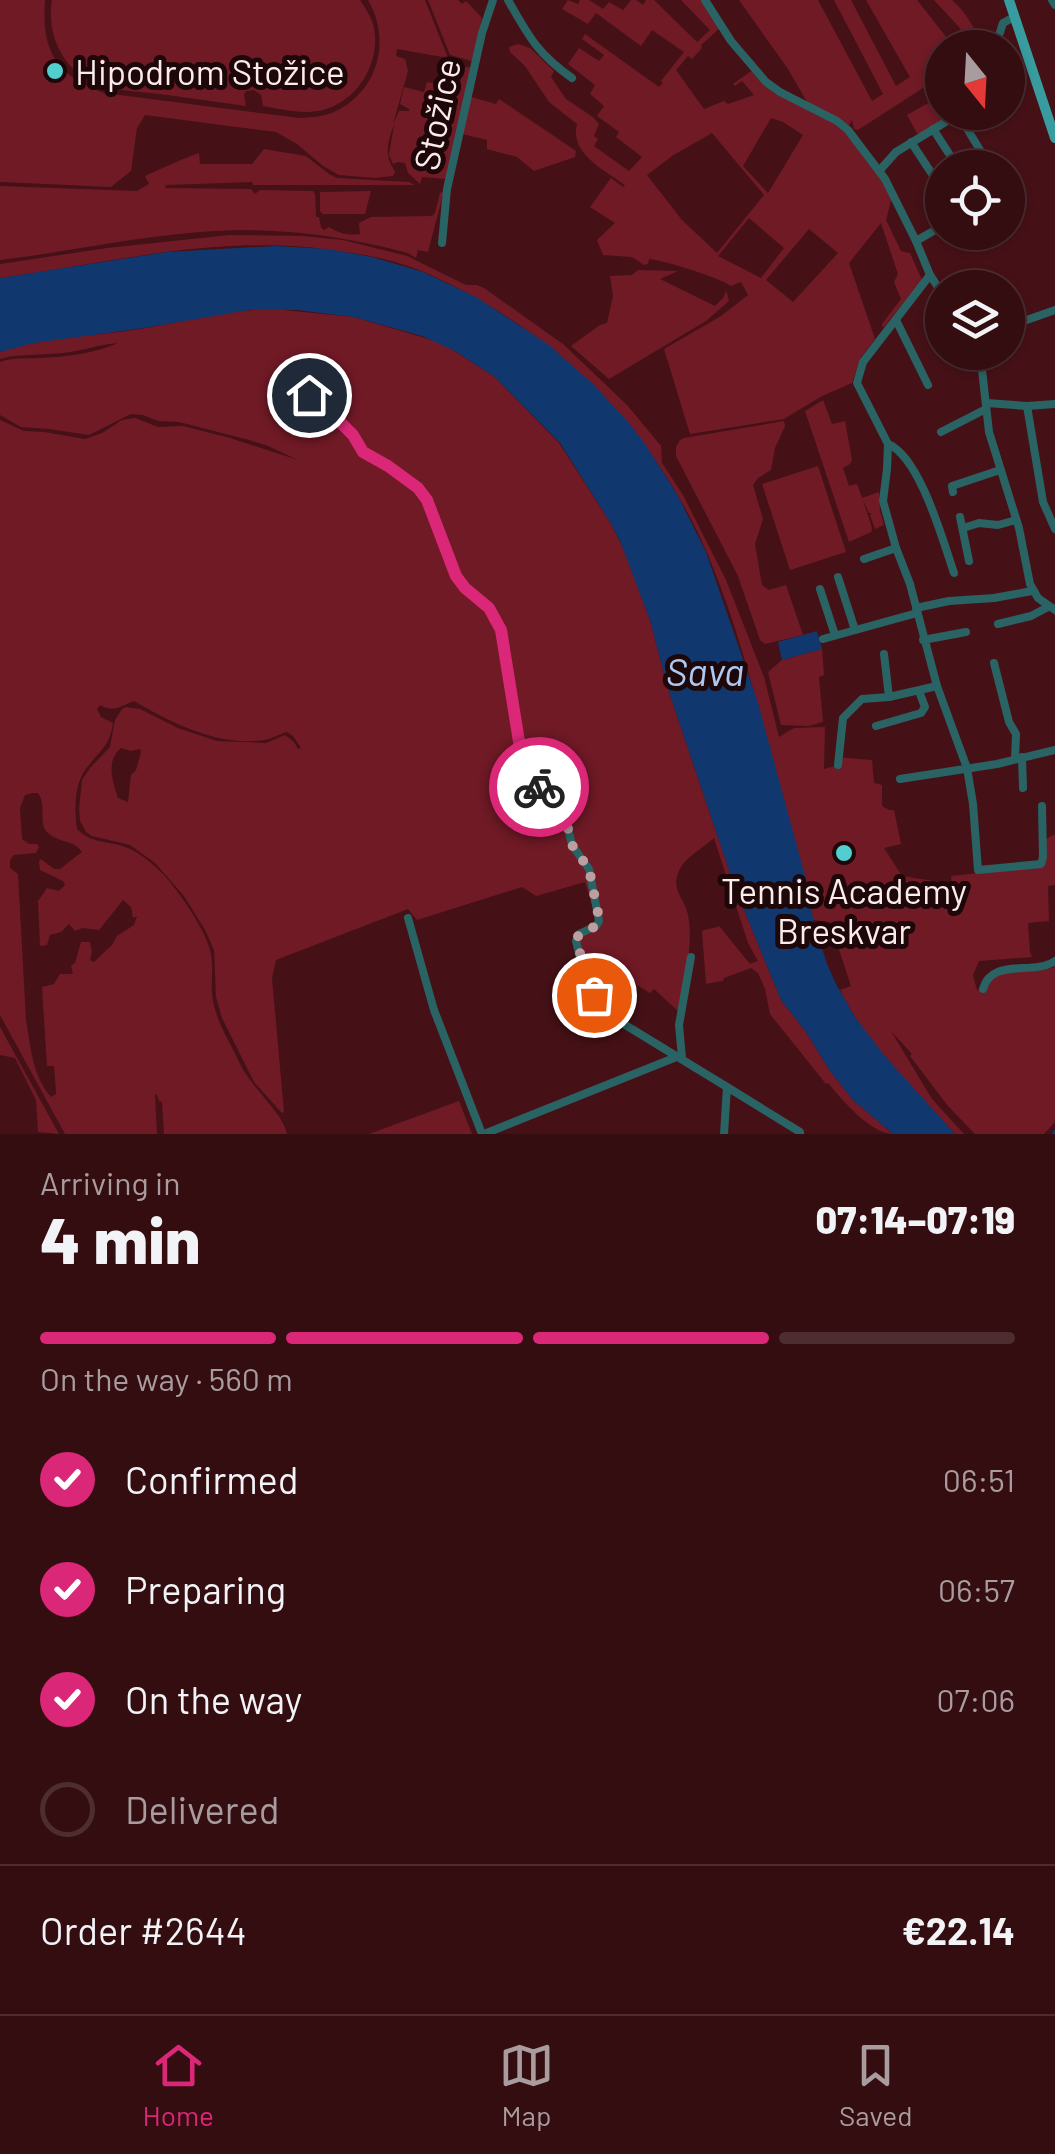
<!DOCTYPE html>
<meta charset="utf-8">
<style>
body{margin:0;font-family:Barlow,sans-serif;background:#3f1b1f;color:#f1f3f6;height:100vh;display:flex;flex-direction:column;font-size:38px;white-space:nowrap}
*{box-sizing:border-box;margin:0}
p{font-size:32px;color:#a99c9f}
.icon{flex:none;width:55px;height:55px;fill:none;stroke:currentColor;stroke-width:2;stroke-linecap:round;stroke-linejoin:round}
.map{position:relative;height:1134px;overflow:hidden}
.details{display:flex;flex-direction:column;background:#340d11;flex:1}
.details>*{flex:none}
.needle{width:65px;rotate:162deg}
.buttons{position:absolute;left:925px;top:30px;display:grid;gap:20px}
.buttons a{display:grid;place-items:center;width:100px;height:100px;border-radius:50%;background:#340d11;box-shadow:0 2px 8px #0004,0 0 0 2px #4e2d31;font-size:50px}
.pin{position:absolute;display:grid;place-items:center;width:85px;height:85px;color:#fff;margin:-42px;border:5px solid #fff;border-radius:50%;box-shadow:0 2px 10px #0007}
.courier{position:absolute;display:grid;place-items:center;width:100px;height:100px;margin:-50px;border:8px solid #db2777;border-radius:50%;background:#fff;color:#222;box-shadow:0 2px 12px #0007}
.summary em{font-style:normal;font-weight:800}
.summary div{display:flex;flex-direction:column-reverse}
.summary{display:flex;align-items:center;justify-content:space-between;height:170px;padding:0 40px}
h1{font-size:65px;font-weight:800;line-height:75px}
.bar{display:grid;grid-template-columns:repeat(4,1fr);gap:15px 10px;align-content:center;height:120px;padding:0 40px}
.bar i{height:12px;border-radius:8px;background:#4e2d31}
.bar .active{background:#db2777}
.bar p{grid-column:span 4}
.line{display:flex;align-items:center;gap:25px;padding:0 40px;border-top:2px solid #4e2d31}
.line div{flex:1}
ol{padding:0 40px;list-style:none}
li{display:flex;align-items:center;gap:30px;height:110px}
li p{margin-inline-start:auto}
li .icon{padding:10px;border-radius:50%;background:#db2777;color:#fff;stroke-width:4}
li:last-child{color:#a99c9f}
li i{width:55px;height:55px;border:5px solid #4e2d31;border-radius:50%}
.menu{display:flex;justify-content:space-around;align-items:center;height:140px;border-top:2px solid #4e2d31;background:#340d11;font-size:28px;color:#a99c9f}
.menu a{display:grid;justify-items:center;gap:5px}
.menu .active{color:#db2777}
.map>svg:first-child{display:block}
.green{fill:#701a26;fill-rule:evenodd}
.water{fill:#10386f}
.lines{fill:none;stroke-linecap:round;stroke-linejoin:round}
.stream{stroke:#10386f;stroke-width:2.5}
.minor{stroke:#2a6364;stroke-width:8}
.major{stroke:#389b9d;stroke-width:10}
.done{stroke:#bb9fa1;stroke-width:10;stroke-dasharray:0 18}
.route{stroke:#db2777;stroke-width:12}
.poi-dot{fill:#52cdd0;stroke:#1d0708;stroke-width:4}
.labels{text-anchor:middle;dominant-baseline:central;stroke-width:10;stroke-linejoin:round;paint-order:stroke}
.poi-label{font-size:35px;fill:#fbecec;stroke:#1d0708;text-anchor:start}
.street-label{font-size:35px;fill:#fbecec;stroke:#1d0708}
.water-label{font-size:38px;font-style:italic;fill:#adc9f2;stroke:#1d0708}
</style>
<div class="map">
<svg width="1055" height="1134" viewBox="0 0 1055 1134">
<rect width="100%" height="100%" fill="#451117"/>
<g class="green">
<path d="M0 0H45C41 51 56 75 104 93L299 118C312 117 326 117 338 110 379 89 391 39 368 0H425L448 58 397 49 396 56 405 59 408 71 393 124 399 111H409V109L400 104 404 87 424 92 427 82 458 88 465 67H471L446 179 422 177 420 184 408 173 405 163 398 162 393 164 389 155 394 125C387 142 384 156 395 171L393 176 375 178 339 175 323 166 297 144 276 132 145 115 137 128 131 171 111 187 0 182Z"/>
<path d="M52 0H360C366 9 372 18 374 28 381 65 355 105 318 111 299 114 281 109 263 106L261 95 254 90 246 91 244 95 246 106C217 102 189 98 160 94 135 91 104 91 83 77 58 60 47 28 52 0Z"/>
<path d="M428 0H458L462 4 466 1 482 18 472 61 450 55Z"/>
<path d="M568 0 578 4 580 0H589L603 9 609 2 623 10 631 0H636L643 5 646 0H654L697 42 710 30 681 0H702L720 28 701 45 702 48 692 59 688 56 676 70 704 109 724 101 728 104 754 95 742 81 735 86 733 84 751 71C775 94 806 104 833 122 851 133 882 178 892 197L886 220 901 251 910 253 922 280 883 328 882 324 901 299 894 282 898 274 881 223 849 263 875 339 861 357 852 383 822 396 784 419 690 434 664 349 721 316 748 295 741 282 731 286C718 277 666 261 649 259L648 264 644 265 632 257 603 255 597 240 615 223 590 207 611 178 623 187 625 185C604 170 569 153 577 124L549 102 525 66 510 52 509 47 518 44 530 48 554 71 551 77 566 99 593 117 599 124 594 136 598 139 594 146 629 171 642 157 616 137 619 132 597 116 604 106 590 94 595 85 568 64 579 48 599 61 604 55 582 39 585 34 659 87 663 83 661 81 684 52 652 30 641 46 596 13 588 24 562 9ZM771 118 783 122 803 135 768 193 743 166ZM712 133 764 195 717 253 682 220 647 175 672 156ZM749 218 784 248 761 278 718 256ZM809 229 838 253 793 302 766 280Z"/>
<path d="M739 0H818L872 101 883 94 834 0H851L896 86 910 77 866 0H917L954 47 942 48V112L957 113 918 135 907 115 930 102 923 88 858 130 854 129 852 120 848 127 807 102 788 69Z"/>
<path d="M934 0H952C966 12 976 30 983 47H962L968 43 959 27Z"/>
<path d="M471 97 496 104 499 99 576 151 575 157 534 171 517 157 487 149V140L462 134Z"/>
<path d="M264 149 306 156 329 174 337 178 409 182 415 185H253L252 182 166 185 165 188 251 189 255 194 260 190 313 191 315 194 316 217H319L321 227 324 230 329 227C339 233 347 236 360 234L359 223 371 217 432 216 435 213 440 193 444 191 428 252 418 250 416 258 408 253C341 235 270 226 200 232 133 237 67 252 0 260V186L137 191 149 184 145 176C163 168 179 160 199 153L200 164H252Z"/>
<path d="M371 191 365 214H323L320 211V192Z"/>
<path d="M230 235 302 236 343 240 407 256 466 285H477L484 288 563 344 627 405 661 446 662 463 683 495 726 580 764 677 779 737 794 728 825 727 824 769 835 766 836 757 872 760 874 783 882 785V806L889 810H894L901 844 884 848 902 876 952 884 951 876 1044 866V840L1055 834V885L1048 886 1049 921 1028 923 1030 952 1032 957 979 961 973 975 977 990 982 991C984 988 991 979 994 977 1006 970 1038 973 1055 967V1122L1044 1134H975L948 1106 910 1056 912 1054 891 1031 932 1099 964 1134H955C914 1090 867 1045 840 990L851 986 830 922 813 920C804 867 788 817 774 766 753 688 733 608 699 535 644 419 545 325 426 273 397 260 363 254 331 250 220 234 109 263 0 278V264L107 248Z"/>
<path d="M638 270 678 271 660 279 715 306 724 297 726 290 729 301 706 321 609 379 571 346 600 325 607 323 613 296 610 276 632 275Z"/>
<path d="M273 309 354 317 442 343 495 377 559 443 610 522 624 550 650 620 668 689 735 888 781 1000 806 1032 830 1071 853 1100 893 1134C871 1134 842 1100 828 1083L826 1084 770 1014 765 989 758 973 751 968 724 978 723 981 706 984 702 931C707 928 714 929 719 926L750 964 758 961 748 943 714 838C703 848 684 858 679 871 670 890 685 898 688 915 694 946 684 980 678 1011L654 989 650 993 635 984 616 1012 611 1013 596 993 575 932 594 924 597 920 585 882 536 896 522 887 417 920 408 909 276 960 272 978 284 1112 282 1113 254 1082 222 1018 216 997 214 950 205 930 184 896 155 863 130 845 92 836 86 832 80 821 79 809 82 780 90 768 110 747 115 720 122 709 126 707 140 709 178 728 217 741 266 743 285 735 294 742 298 749 301 748 293 736 287 732C279 734 272 739 264 740 218 747 172 723 134 701 120 706 115 713 100 705L97 709 101 717 113 723C109 747 103 747 89 765 74 781 74 808 77 829 90 842 103 841 119 845 136 849 152 863 164 875 179 892 207 931 211 954 214 969 210 985 213 1001 217 1023 231 1044 240 1064 251 1087 284 1115 287 1134H164L162 1102 159 1101 157 1094 155 1095 157 1134H65L0 1015V420L24 431 44 432 85 439 102 433 122 420 135 418 158 427 183 426 230 438 298 460 268 446 249 440 179 422 158 421 143 415 131 414 89 435 49 429 21 427 0 415V362C11 357 27 359 40 358 65 357 96 353 118 343 101 344 82 351 63 353 46 355 14 354 0 359V352C41 337 96 336 140 329 184 322 228 310 273 309ZM121 748 131 751 140 749 141 752 136 770 131 775 128 802 118 798C112 781 106 760 121 748ZM32 793H38C47 806 38 822 47 832 59 844 74 839 82 852L60 869H54L41 859 39 862 40 870 63 881 65 885 59 891 47 888 38 901 40 946 47 945 50 935 61 932 69 924 75 931 82 928 99 930 123 900 131 907 133 918 137 916 134 925 117 936 112 945 94 962 90 960 92 952 90 942H81L75 963 71 966 73 974H60L54 984 42 987 47 1066H54L56 1091V1094L51 1097C32 1075 31 1048 26 1020L18 874 10 868V860L14 855 36 853 39 847 37 844H29L22 839 20 808 25 795Z"/>
<path d="M823 400 832 424 845 421 852 460 850 464 843 468 849 486 857 484 862 498 879 492 880 511 884 525 875 529 870 515 872 513H869L863 500 872 528 871 532 849 542 805 411Z"/>
<path d="M784 421 785 426 775 448 771 470 758 478 753 485 763 519 755 544 762 585 769 590 786 585 803 635 765 644 760 640 738 576 676 456V447L680 440 684 438Z"/>
<path d="M818 466 846 552 790 570 762 484Z"/>
<path d="M822 649 824 675 819 677 823 722 808 726 781 725 768 672 782 660Z"/>
<path d="M0 1027 59 1134 38 1132 36 1100 15 1058 0 1055Z"/>
<path d="M459 1101 472 1134H369Z"/>
</g>
<g class="water">
<path d="M276 246 327 249 372 257 423 272 476 297 549 345 594 385 629 423 645 444 677 494 706 552 758 703 807 883 817 942 822 948 827 964 836 984 855 1017 884 1055 955 1134H893L853 1100 830 1071 806 1032 781 1000 735 888 668 689 650 620 620 541 610 522 560 443 495 377 455 351 422 336 354 317 297 310H249L144 328 34 343 0 352V278L167 252Z"/>
<path d="M817 631 822 649 782 660 778 642Z"/>
</g>
<g class="lines">
<path class="stream" d="M1053 1134 1055 1131"/>
<g class="minor">
<path d="M508 0C529 37 537 53 572 78"/>
<path d="M705 0 731 41 766 82 780 92 837 121 848 130 885 179 916 241 930 275 942 293"/>
<path d="M1052 0 1055 5"/>
<path d="M995 48 1003 23 1014 17"/>
<path d="M963 112V122L980 150"/>
<path d="M933 129 957 166"/>
<path d="M911 142 934 177"/>
<path d="M880 170 896 152 962 112"/>
<path d="M916 241 942 226"/>
<path d="M442 243 447 189 482 33 493 0"/>
<path d="M930 275 863 362 857 383 888 444 887 469 883 501 896 548 910 584 937 686 967 768 973 804 978 870 1041 864 1043 857 1042 806"/>
<path d="M1008 307 1014 309 1021 322 1055 310"/>
<path d="M896 320 928 385"/>
<path d="M980 352 989 432 1019 528 1030 584 1038 598 1055 610"/>
<path d="M284 385 328 404 335 410 341 422 353 435 363 452 388 466 422 493 438 526 456 577 465 588 489 609 501 630 522 760 533 783 562 804 572 845 589 869 599 921 596 926 579 934 576 941C582 967 590 996 609 1015L727 1087 724 1134"/>
<path d="M987 403 1027 406 1055 404"/>
<path d="M1027 406 1043 502 1055 529"/>
<path d="M941 432 986 409"/>
<path d="M888 444C920 457 943 541 954 573"/>
<path d="M953 492 952 486 1000 470"/>
<path d="M960 517 969 561"/>
<path d="M963 528 979 523 998 525 1016 520"/>
<path d="M864 559 896 548"/>
<path d="M838 577 855 630"/>
<path d="M820 589 835 635"/>
<path d="M916 608 949 601 994 598 1032 591"/>
<path d="M998 624 1031 616 1048 607"/>
<path d="M823 639 917 613"/>
<path d="M923 640 966 632"/>
<path d="M884 654 889 697"/>
<path d="M994 663 1009 722 1016 734 1015 759"/>
<path d="M876 726 921 713 925 707 919 691"/>
<path d="M1022 757 1023 788"/>
<path d="M838 765 843 718 862 699 889 697 937 686"/>
<path d="M900 779 997 764 1055 750"/>
<path d="M408 918 434 1010 482 1134"/>
<path d="M983 989C992 957 1032 976 1055 961"/>
<path d="M682 1058 679 1025 691 957"/>
<path d="M727 1087 800 1132V1134"/>
<path d="M484 1134 679 1056"/>
</g>
<path class="major" d="M1009 0 1055 138"/>
</g>
<g class="lines">
<path class="done" d="M539 787 562 804 572 845 589 869 599 918 596 926 579 934 576 941 594 995"/>
<path class="route" d="M309 395 328 404 334 410 340 422 353 435 363 452 388 466 418 488 427 500 456 576 465 588 489 608 501 630 522 760 528 775 539 787"/>
</g>
<g class="poi-dot">
<circle cx="55" cy="71" r="10"/>
<circle cx="844" cy="853" r="10"/>
</g>
<g class="labels">
<g class="poi-label">
<text x="75" y="71">Hipodrom Stožice</text>
<text x="844" y="890" text-anchor="middle">Tennis Academy<tspan x="844" dy="40">Breskvar</tspan></text>
</g>
<g class="street-label">
<text transform="translate(436 114) rotate(-78)">Stožice</text>
</g>
<g class="water-label">
<text x="705" y="671">Sava</text>
</g>
</g>
</svg>
<div class="buttons">
<a><svg class="needle" viewBox="-14 -14 28 28"><path d="M0-13l5 13h-10z" fill="#e53935"/><path d="M0 13l5-13h-10z" fill="#a99c9f"/></svg></a>
<a><svg class="icon" aria-label="locate" viewBox="0 0 24 24"><circle cx="12" cy="12" r="6"/><path d="M12 2v4M12 18v4M2 12h4M18 12h4"/></svg></a>
<a><svg class="icon" aria-label="layers" viewBox="0 0 24 24"><path d="M12 4l9 5-9 5-9-5zM3 14l9 5 9-5"/></svg></a>
</div>
<div class="pin" style="left:594px;top:995px;background:#ea580c"><svg class="icon" aria-label="bag" viewBox="0 0 24 24"><path d="M5 8h14l-1 12H6zM9 8a3 3 0 0 1 6 0"/></svg></div>
<div class="pin" style="left:309px;top:395px;background:#1f2937"><svg class="icon" aria-label="home" viewBox="0 0 24 24"><path d="M3 11l9-7 9 7M6 9v11h12V9"/></svg></div>
<div class="courier" style="left:539px;top:787px"><svg class="icon" aria-label="bike" viewBox="0 0 24 24"><circle cx="6" cy="16" r="4"/><circle cx="18" cy="16" r="4"/><path d="M6 16l4-8h5l3 8M10 8l3 8H6M13 5h3"/></svg></div>
</div>
<section class="details">
<div class="summary"><div><h1>4 min</h1><p>Arriving in</p></div><em>07:14–07:19</em></div>
<div class="bar"><i class="active"></i><i class="active"></i><i class="active"></i><i></i><p>On the way · 560 m</p></div>
<ol>
<li><svg class="icon" aria-label="check" viewBox="0 0 24 24"><path d="M5 12l5 5 9-10"/></svg>Confirmed<p>06:51</p></li>
<li><svg class="icon" aria-label="check" viewBox="0 0 24 24"><path d="M5 12l5 5 9-10"/></svg>Preparing<p>06:57</p></li>
<li><svg class="icon" aria-label="check" viewBox="0 0 24 24"><path d="M5 12l5 5 9-10"/></svg>On the way<p>07:06</p></li>
<li><i></i>Delivered</li>
</ol>
<div class="line" style="height:130px"><div>Order #2644</div><b>€22.14</b></div>
</section>
<nav class="menu">
<a class="active"><svg class="icon" aria-label="home" viewBox="0 0 24 24"><path d="M3 11l9-7 9 7M6 9v11h12V9"/></svg>Home</a>
<a><svg class="icon" aria-label="map" viewBox="0 0 24 24"><path d="M3 6l6-2 6 2 6-2v14l-6 2-6-2-6 2zM9 4v14M15 6v14"/></svg>Map</a>
<a><svg class="icon" aria-label="saved" viewBox="0 0 24 24"><path d="M7 4h10v16l-5-4-5 4z"/></svg>Saved</a>
</nav>
